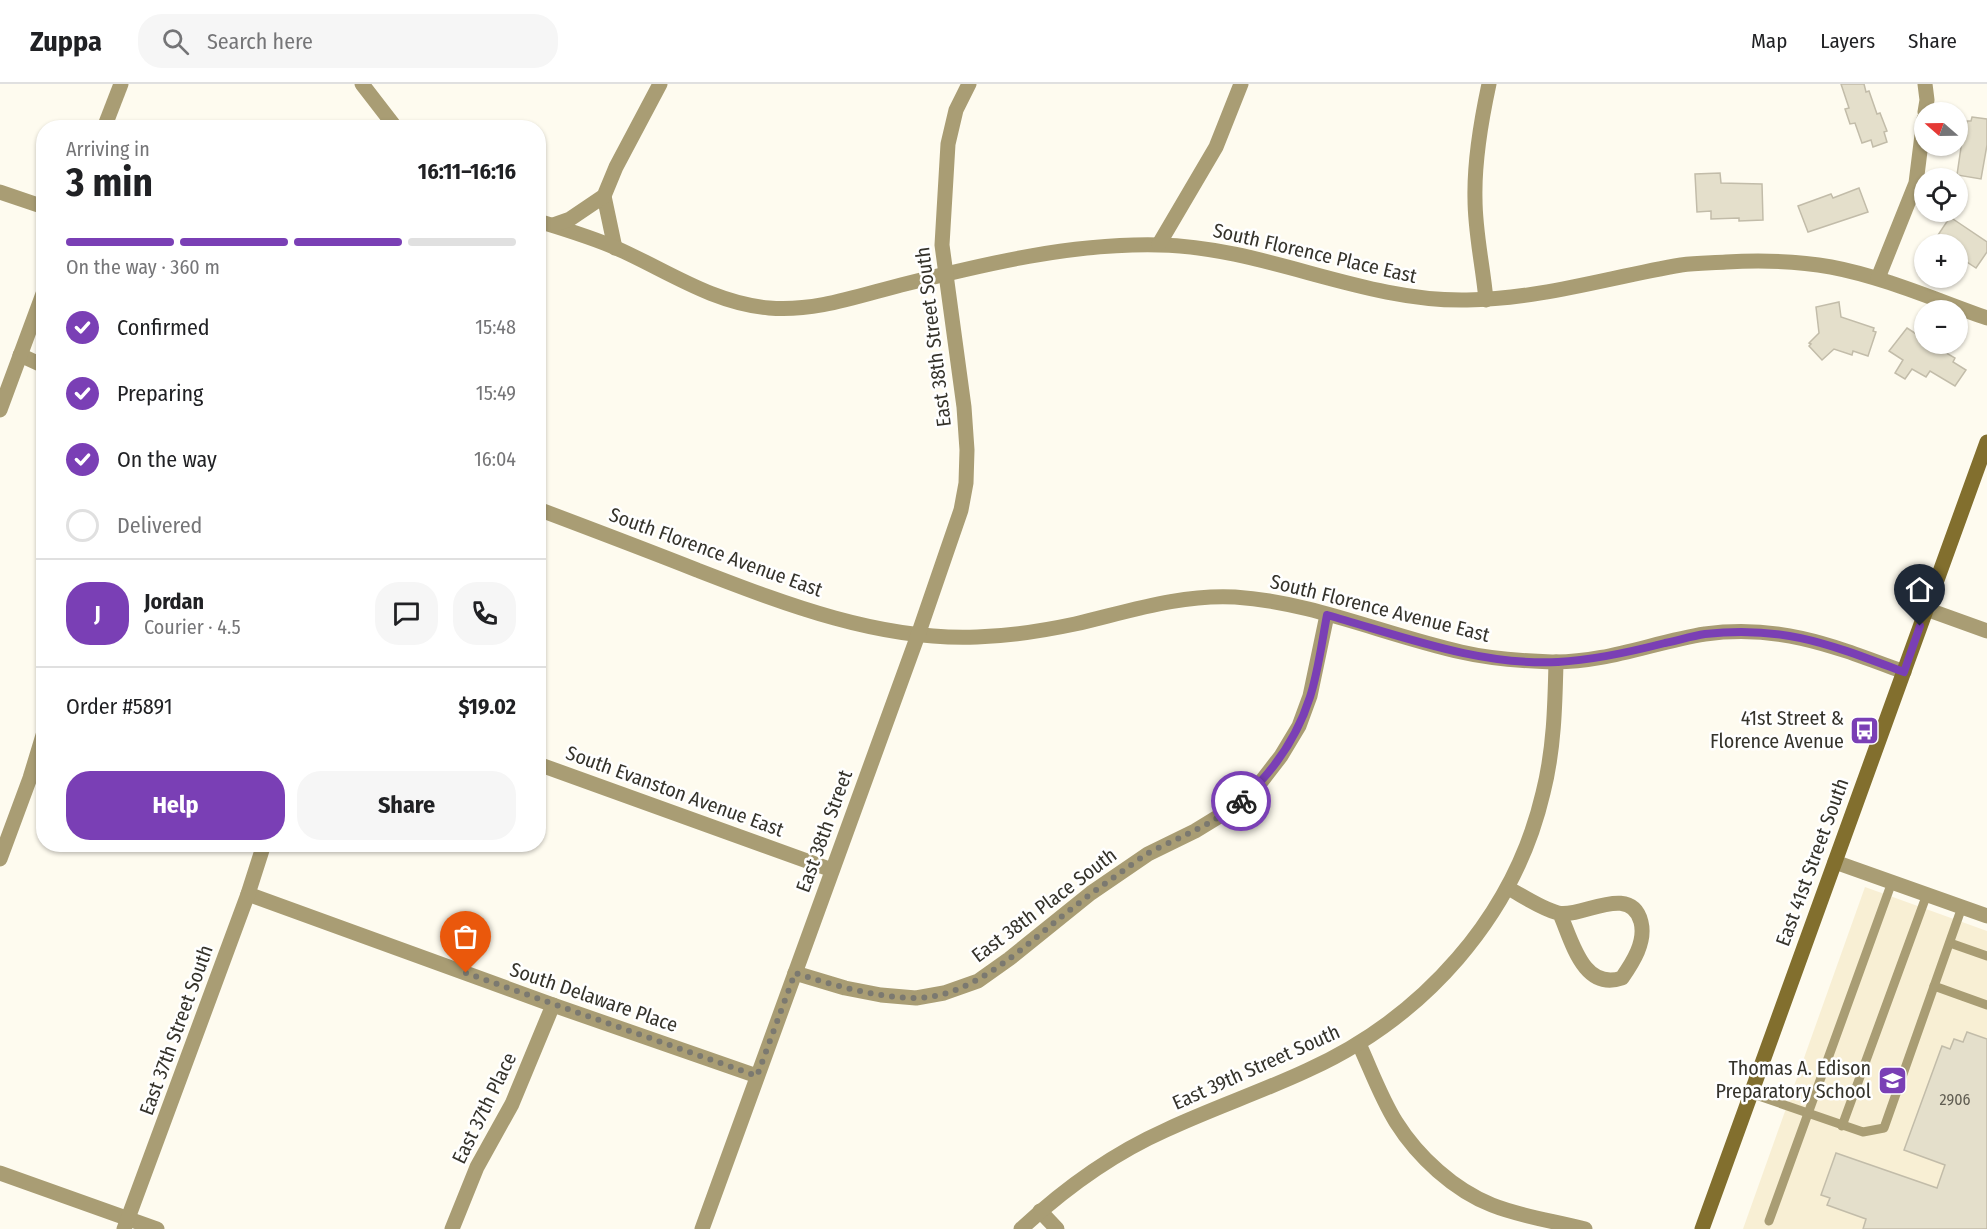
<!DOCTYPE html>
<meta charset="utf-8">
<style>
body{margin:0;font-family:"Fira Sans Condensed",sans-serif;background:#f6f6f6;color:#202124;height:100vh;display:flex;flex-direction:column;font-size:22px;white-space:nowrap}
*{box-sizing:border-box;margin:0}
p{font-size:20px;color:#757577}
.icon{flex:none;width:33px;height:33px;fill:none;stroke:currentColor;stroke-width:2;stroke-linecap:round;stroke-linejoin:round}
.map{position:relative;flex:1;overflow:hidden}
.details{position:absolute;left:36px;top:36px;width:510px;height:732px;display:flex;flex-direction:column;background:#fff;border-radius:24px;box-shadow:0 2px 4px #0004}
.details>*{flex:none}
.needle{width:39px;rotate:290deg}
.tools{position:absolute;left:1914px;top:18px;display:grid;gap:12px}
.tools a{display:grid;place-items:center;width:54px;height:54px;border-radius:50%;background:#fff;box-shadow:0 2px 4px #0004;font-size:30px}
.pin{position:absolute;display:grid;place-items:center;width:51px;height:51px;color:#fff;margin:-62px -26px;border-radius:50% 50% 50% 0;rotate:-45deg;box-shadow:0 0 6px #0007}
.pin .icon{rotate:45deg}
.courier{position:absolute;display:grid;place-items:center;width:60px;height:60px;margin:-30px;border:4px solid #7a3fb5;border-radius:50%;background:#fff;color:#222;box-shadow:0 2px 8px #0007}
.head em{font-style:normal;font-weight:700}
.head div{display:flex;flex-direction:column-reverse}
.head{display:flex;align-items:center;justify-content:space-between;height:102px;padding:0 30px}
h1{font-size:39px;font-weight:700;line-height:45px}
.bar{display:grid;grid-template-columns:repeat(4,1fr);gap:9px 6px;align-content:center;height:72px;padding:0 30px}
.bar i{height:8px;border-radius:4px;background:#e0e0e0}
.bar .active{background:#7a3fb5}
.bar p{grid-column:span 4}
.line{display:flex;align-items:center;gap:15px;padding:0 30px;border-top:2px solid #e0e0e0}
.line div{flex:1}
.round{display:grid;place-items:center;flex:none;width:63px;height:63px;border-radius:24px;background:#f6f6f6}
ol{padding:0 30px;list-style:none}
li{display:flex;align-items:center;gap:18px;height:66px}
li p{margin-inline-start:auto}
li .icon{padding:6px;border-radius:50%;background:#7a3fb5;color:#fff;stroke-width:4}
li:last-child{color:#757577}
li i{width:33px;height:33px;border:3px solid #e0e0e0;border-radius:50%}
.cta{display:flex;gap:12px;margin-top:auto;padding:12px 30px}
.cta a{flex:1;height:69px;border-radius:24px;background:#7a3fb5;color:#fff;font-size:24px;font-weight:700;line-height:69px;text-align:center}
.cta a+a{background:#f6f6f6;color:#202124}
header{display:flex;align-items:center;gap:36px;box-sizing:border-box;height:84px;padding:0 30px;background:#fff;border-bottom:2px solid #e0e0e0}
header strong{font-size:28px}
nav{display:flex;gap:33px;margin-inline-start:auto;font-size:21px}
.search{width:420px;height:54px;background:#f6f6f6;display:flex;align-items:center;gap:15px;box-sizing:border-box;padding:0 21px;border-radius:24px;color:#757577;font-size:22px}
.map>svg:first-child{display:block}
.built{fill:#f8efd4}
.building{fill:#e4dfcb;stroke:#c2bca9;stroke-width:1.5}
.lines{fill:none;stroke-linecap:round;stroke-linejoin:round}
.service{stroke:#a99d74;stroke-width:9}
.minor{stroke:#a99d74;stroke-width:15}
.tertiary{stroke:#a99d74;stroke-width:15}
.secondary{stroke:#826f2e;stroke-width:15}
.done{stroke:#7b7970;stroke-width:6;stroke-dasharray:0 10.8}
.route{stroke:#7a3fb5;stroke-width:8}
.labels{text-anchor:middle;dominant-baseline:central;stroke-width:5;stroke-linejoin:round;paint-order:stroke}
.number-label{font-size:16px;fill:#615e53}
.street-label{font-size:20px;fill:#35332b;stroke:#fff}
.poi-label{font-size:20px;fill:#35332b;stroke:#fff;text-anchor:end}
</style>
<header>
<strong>Zuppa</strong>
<div class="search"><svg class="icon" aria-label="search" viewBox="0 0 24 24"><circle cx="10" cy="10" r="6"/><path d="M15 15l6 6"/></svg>Search here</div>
<nav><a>Map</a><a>Layers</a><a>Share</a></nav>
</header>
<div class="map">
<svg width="1987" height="1145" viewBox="0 0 1987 1145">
<rect width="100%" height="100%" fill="#fefbef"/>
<path class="built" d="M1865 803 1987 847V1145H1743Z"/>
<g class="building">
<path d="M1841 0H1864L1866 8 1869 7 1877 30 1880 29 1887 47 1884 48 1887 58 1873 63 1871 56 1862 59 1855 39 1850 40 1845 25 1849 24Z"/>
<path d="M1972 33 1987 35V61L1981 95 1957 91 1963 50H1964L1967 37H1971Z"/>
<path d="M1720 89 1721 99 1762 100 1763 136 1739 137V134L1711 135V127L1697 128 1695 90Z"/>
<path d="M1859 104 1868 128 1808 148 1798 122 1831 110 1833 114Z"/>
<path d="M1950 133 1987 158V168L1976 184 1958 172V160H1932Z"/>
<path d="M1839 218 1841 233 1874 244 1873 247 1876 248 1868 272 1853 267 1852 271 1834 265 1822 276 1809 262 1811 260 1809 259 1819 249 1816 223Z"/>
<path d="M1907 244 1924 255V260H1931L1955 274 1953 278 1966 286 1955 302 1930 287 1926 293 1912 285 1905 295 1895 289 1903 276 1889 267Z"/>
<path d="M1967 948 1987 955V1145H1863L1866 1135 1827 1121 1830 1114 1821 1111 1836 1069 1937 1104 1945 1081 1904 1066 1942 962 1950 965 1954 955 1963 958Z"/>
</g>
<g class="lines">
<g class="service">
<path d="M1950 859 1987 872"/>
<path d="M1934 902 1987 921"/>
<path d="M1750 1009 1863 1048 1884 1044 1962 823"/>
<path d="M1842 1042 1927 810"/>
<path d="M1769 1137 1892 798"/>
</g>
<g class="minor">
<path d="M362 0 396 44"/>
<path d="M1925 0 1927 16 1925 28"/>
<path d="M0 108 44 123"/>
<path d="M604 112 615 164"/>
<path d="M538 137C564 145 591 153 616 164 666 186 712 219 769 224 814 228 858 212 901 201 985 180 1071 159 1159 161 1265 163 1362 218 1467 216 1541 215 1610 193 1681 181 1696 179 1711 179 1726 178 1761 176 1797 177 1831 183 1884 193 1936 216 1987 234"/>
<path d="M553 141 570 135 604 112 616 83 660 0"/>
<path d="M1159 160 1216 63 1241 0"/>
<path d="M1878 194 1916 99 1924 35"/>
<path d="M1486 216C1483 182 1475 149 1475 115 1474 76 1481 37 1489 0"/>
<path d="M20 271 44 282"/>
<path d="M538 425C591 445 644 465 697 486 785 520 880 557 977 553 1010 552 1042 547 1075 540 1127 528 1180 510 1235 513 1312 518 1385 551 1461 568 1491 575 1522 577 1552 578 1605 579 1654 558 1705 550 1781 540 1834 562 1904 588"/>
<path d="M1926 525 1987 547"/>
<path d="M538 680 832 786"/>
<path d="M0 775 30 694 44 648"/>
<path d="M1835 778 1987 832"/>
<path d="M1508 804C1523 812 1542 825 1558 829 1580 835 1631 798 1641 838 1646 858 1633 878 1622 894 1583 907 1572 857 1560 830"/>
<path d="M248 810 553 921 757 992"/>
<path d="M795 889 845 904 881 911 916 914 944 909 978 897 1009 875 1091 809 1148 770 1195 747 1231 725 1257 703 1281 672 1299 642 1310 612 1327 531"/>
<path d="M1359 960C1371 986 1381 1014 1396 1038 1418 1073 1454 1106 1492 1121 1522 1133 1555 1137 1585 1145"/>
<path d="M0 1089 157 1145"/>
<path d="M1040 1127 1057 1145"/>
<path d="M124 1145 248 810 264 760"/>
<path d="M452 1145 477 1083 512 1020 553 921"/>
<path d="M702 1145 918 551 961 426 966 399 967 366 964 323 942 161 948 60 956 26 969 0"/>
<path d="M1021 1145C1064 1105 1112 1070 1166 1046 1213 1024 1261 1008 1308 986 1423 934 1514 833 1543 709 1554 666 1555 622 1556 578"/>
</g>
<g class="tertiary">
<path d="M104 44 121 0"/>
<path d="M0 326 44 207"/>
</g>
<path class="secondary" d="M1702 1145 1987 358"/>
</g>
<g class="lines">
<path class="done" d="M466 889 757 992 795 889C833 901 873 913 914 914 967 915 1017 869 1055 838 1076 821 1098 804 1120 789 1130 782 1140 774 1150 768 1182 752 1214 740 1241 717"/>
<path class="route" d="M1241 717C1272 689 1297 654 1310 613 1318 589 1322 557 1327 531 1402 552 1480 582 1558 578 1595 576 1630 568 1665 559 1679 556 1692 552 1705 550 1785 541 1831 561 1904 588L1920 542"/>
</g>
<defs>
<symbol id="bus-square" viewBox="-11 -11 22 22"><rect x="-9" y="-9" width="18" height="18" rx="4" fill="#7a3fb5" stroke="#fff"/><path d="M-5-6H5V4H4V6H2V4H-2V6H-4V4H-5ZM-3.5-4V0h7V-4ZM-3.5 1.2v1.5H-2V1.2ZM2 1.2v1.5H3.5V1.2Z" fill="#fff"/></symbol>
<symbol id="school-square" viewBox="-11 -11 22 22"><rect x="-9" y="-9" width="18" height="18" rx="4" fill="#7a3fb5" stroke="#fff"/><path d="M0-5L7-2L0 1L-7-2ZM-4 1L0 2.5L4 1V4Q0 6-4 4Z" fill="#fff"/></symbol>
</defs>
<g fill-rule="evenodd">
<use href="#bus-square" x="1848" y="630" width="33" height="33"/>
<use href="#school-square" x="1876" y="980" width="33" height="33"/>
</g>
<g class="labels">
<g class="number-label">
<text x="1955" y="1015">2906</text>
</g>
<g class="street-label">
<text transform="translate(1315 169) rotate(13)">South Florence Place East</text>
<text transform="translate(933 253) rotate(-97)">East 38th Street South</text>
<text transform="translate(716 468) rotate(20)">South Florence Avenue East</text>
<text transform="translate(1380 524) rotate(14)">South Florence Avenue East</text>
<text transform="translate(675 707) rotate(20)">South Evanston Avenue East</text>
<text transform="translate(824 747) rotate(-70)">East 38th Street</text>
<text transform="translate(1812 778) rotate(-70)">East 41st Street South</text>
<text transform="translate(1044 821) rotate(-37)">East 38th Place South</text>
<text transform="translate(594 913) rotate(19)">South Delaware Place</text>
<text transform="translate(176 946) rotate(-70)">East 37th Street South</text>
<text transform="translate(1256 983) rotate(-24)">East 39th Street South</text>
<text transform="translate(484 1024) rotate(-64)">East 37th Place</text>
</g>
<g class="poi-label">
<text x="1844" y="634">41st Street &amp;<tspan x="1844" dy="23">Florence Avenue</tspan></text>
<text x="1871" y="984">Thomas A. Edison<tspan x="1871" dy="23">Preparatory School</tspan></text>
</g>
</g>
</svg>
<div class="tools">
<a><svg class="needle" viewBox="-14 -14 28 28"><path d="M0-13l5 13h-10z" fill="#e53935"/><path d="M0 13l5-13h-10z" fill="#757577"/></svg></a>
<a><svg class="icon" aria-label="locate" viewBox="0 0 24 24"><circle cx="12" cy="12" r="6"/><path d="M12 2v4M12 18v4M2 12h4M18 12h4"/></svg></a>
<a>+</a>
<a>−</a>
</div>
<div class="pin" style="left:466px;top:889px;background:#ea580c"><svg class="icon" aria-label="bag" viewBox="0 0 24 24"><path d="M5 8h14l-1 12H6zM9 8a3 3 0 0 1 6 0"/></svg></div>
<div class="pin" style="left:1920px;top:542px;background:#1f2937"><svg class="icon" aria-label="home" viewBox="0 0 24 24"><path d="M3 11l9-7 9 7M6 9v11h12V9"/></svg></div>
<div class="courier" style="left:1241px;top:717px"><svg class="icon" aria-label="bike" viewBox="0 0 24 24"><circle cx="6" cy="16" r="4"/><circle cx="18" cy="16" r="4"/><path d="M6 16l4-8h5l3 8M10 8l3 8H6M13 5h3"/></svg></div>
<section class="details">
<div class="head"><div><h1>3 min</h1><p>Arriving in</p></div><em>16:11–16:16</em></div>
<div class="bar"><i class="active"></i><i class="active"></i><i class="active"></i><i></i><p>On the way · 360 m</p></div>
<ol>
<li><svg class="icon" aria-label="check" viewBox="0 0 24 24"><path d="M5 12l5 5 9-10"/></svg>Confirmed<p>15:48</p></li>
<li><svg class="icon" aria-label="check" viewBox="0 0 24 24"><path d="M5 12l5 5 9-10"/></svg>Preparing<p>15:49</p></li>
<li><svg class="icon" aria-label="check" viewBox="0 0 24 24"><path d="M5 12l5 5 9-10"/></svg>On the way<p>16:04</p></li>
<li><i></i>Delivered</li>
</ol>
<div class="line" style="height:108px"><b class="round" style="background:#7a3fb5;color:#fff">J</b><div><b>Jordan</b><p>Courier · 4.5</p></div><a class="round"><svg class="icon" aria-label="chat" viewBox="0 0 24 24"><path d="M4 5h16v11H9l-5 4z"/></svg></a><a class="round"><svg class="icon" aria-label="phone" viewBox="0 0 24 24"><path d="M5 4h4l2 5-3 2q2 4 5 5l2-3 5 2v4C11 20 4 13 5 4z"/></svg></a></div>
<div class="line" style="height:78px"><div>Order #5891</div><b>$19.02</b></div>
<div class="cta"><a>Help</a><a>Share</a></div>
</section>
</div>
